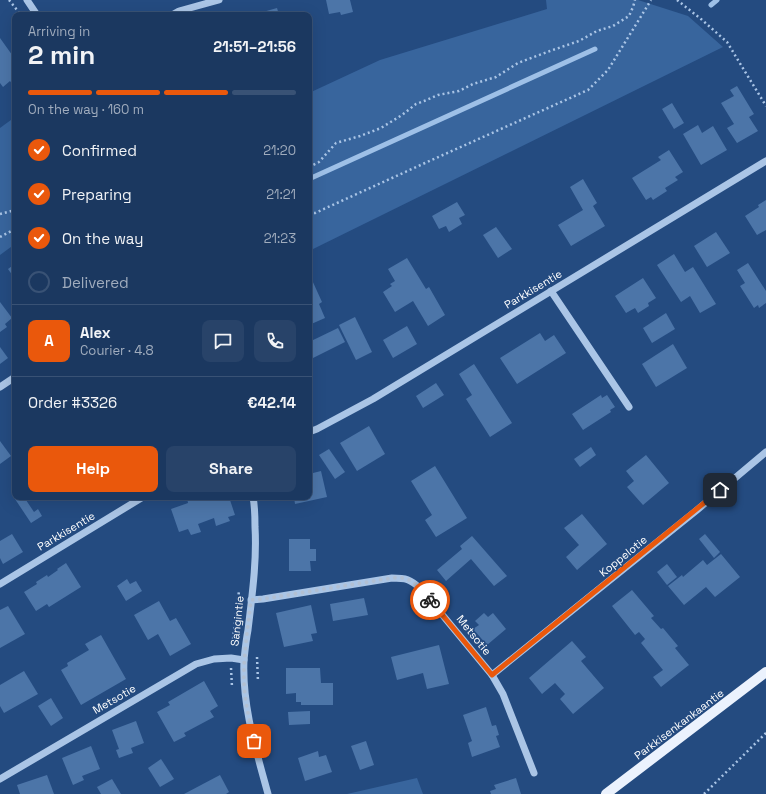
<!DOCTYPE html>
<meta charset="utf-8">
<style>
body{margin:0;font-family:"Space Grotesk",sans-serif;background:#284369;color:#f1f3f6;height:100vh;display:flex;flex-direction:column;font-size:15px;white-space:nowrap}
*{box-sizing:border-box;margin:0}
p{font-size:13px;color:#a0acbd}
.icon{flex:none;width:22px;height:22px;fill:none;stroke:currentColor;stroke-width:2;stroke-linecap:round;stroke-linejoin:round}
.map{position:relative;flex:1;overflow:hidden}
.side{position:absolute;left:12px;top:12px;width:300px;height:488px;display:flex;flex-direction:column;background:#1b3860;border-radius:8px;box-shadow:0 4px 16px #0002,0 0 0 1px #395275}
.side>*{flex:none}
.pin{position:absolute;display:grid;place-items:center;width:34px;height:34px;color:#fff;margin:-17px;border-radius:8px;box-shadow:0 2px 6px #0006}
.courier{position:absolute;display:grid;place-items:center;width:40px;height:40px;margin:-20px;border:3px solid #ea580c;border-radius:50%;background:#fff;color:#222;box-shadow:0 1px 5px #0007}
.head em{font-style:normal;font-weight:800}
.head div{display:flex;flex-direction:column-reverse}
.head{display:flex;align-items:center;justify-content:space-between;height:68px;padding:0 16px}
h1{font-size:26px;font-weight:800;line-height:30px}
.bar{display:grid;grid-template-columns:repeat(4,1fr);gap:6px 4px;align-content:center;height:48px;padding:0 16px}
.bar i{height:5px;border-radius:3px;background:#395275}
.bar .selected{background:#ea580c}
.bar p{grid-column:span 4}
.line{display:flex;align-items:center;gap:10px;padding:0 16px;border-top:1px solid #395275}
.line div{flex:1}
.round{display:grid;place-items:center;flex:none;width:42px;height:42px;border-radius:8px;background:#284369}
ol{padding:0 16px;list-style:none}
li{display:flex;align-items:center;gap:12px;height:44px}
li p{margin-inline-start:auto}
li .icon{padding:4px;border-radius:50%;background:#ea580c;color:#fff;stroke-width:4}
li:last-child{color:#a0acbd}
li i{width:22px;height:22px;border:2px solid #395275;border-radius:50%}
.primary-button{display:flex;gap:8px;margin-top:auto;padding:8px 16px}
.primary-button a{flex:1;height:46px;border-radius:8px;background:#ea580c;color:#fff;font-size:16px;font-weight:800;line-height:46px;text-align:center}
.primary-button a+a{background:#284369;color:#f1f3f6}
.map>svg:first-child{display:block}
.green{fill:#38659d}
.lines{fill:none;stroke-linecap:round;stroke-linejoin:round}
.stream{stroke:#9ec0e7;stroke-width:5}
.building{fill:#4c75a8}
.path{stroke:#aac5e6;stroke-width:2.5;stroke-dasharray:2 3;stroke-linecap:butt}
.minor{stroke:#aac5e6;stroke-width:7}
.major{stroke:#ebf2fd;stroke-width:10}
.done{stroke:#b2c0d3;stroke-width:4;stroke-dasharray:0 7.2}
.route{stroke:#ea580c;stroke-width:5}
.labels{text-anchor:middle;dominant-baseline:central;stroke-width:3;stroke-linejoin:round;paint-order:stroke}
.street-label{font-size:11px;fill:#fff;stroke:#244b80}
</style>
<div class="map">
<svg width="766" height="794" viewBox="0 0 766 794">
<rect width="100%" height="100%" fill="#244b80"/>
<g class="green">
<path d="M546 0H638L688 16 723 47 309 251V93L380 60 547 9Z"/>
<path d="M15 117V244L0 255V128Z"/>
<path d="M417 778 423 794H347Z"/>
</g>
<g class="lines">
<g class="stream">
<path d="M711 5 717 0"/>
<path d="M309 179 595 49"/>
</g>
</g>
<g class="building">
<path d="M326 0H350L353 12 341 15 340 12 329 14Z"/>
<path d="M277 8 279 15H252Z"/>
<path d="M0 38 15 59V88L10 81 3 87 0 83Z"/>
<path d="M737 86 754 114 749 117 758 131 737 143 727 128 734 124 721 103 734 96 730 90Z"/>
<path d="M672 103 684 123 674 129 662 109Z"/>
<path d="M698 125 702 133 713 126 727 150 701 165 683 134Z"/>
<path d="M669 150 683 172 675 177 678 180 665 188 667 191 653 200 651 197 646 200 632 178 661 160 658 157Z"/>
<path d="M583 179 597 203 593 206 605 226 571 246 558 225 583 210 570 187Z"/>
<path d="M766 200V230L757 235 745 216 759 207 758 205Z"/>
<path d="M457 202 465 215 459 218 462 224 449 232 446 226 439 229 432 216Z"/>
<path d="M496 227 512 249 498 258 483 235Z"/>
<path d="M716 232 730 253 707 267 694 246Z"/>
<path d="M674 254 685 272 693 267 716 304 700 313 690 296 681 302 657 265Z"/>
<path d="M407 258 426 289 429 287 445 315 428 326 413 301 395 312 383 292 392 286 390 284 395 281 388 269Z"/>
<path d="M748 263 766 291V303L759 308 758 305 754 308 740 286 745 283 737 270Z"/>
<path d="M15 264V279L8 269Z"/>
<path d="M643 278 656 298 648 303 649 306 638 313 635 308 626 313 615 296Z"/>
<path d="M312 280 322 302 319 304 325 318 309 325V282Z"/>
<path d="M0 302 12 318 5 324 7 327 0 332Z"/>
<path d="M666 313 675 329 652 343 643 328Z"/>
<path d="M355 317 372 352 356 360 339 325Z"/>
<path d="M407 326 417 344 393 358 383 340Z"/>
<path d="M338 328 345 342 311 359 309 355V342Z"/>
<path d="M540 333 545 341 554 335 566 353 517 384 500 358Z"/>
<path d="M673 344 687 368 656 387 642 364Z"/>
<path d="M0 347 8 358 0 364Z"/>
<path d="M474 364 512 423 490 437 466 399 472 395 459 374Z"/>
<path d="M436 383 444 395 423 408 416 396Z"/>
<path d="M601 395 602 398 607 395 615 407 610 410 611 412 583 430 572 414Z"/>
<path d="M369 426 385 454 357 471 340 443Z"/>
<path d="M0 441 11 456 0 464Z"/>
<path d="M591 447 596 455 580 467 574 459Z"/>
<path d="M329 449 345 472 335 479 319 455Z"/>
<path d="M646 455 669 483 643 505 627 487 634 481 626 471Z"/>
<path d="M435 466 467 518 436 537 425 520 432 515 411 481Z"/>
<path d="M321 471 327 497 295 504 294 497H309V474Z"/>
<path d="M15 494V497H24L34 512 38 509 42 516 31 523 13 496Z"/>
<path d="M188 497H229L235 515 228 517 230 521 216 526 214 518 198 524 201 532 191 535 188 529 179 532 171 509 188 503 187 498Z"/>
<path d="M582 514 607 544 577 570 566 557 579 545 564 528Z"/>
<path d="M12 534 23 552 3 564 0 558V541Z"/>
<path d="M705 534 720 552 714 558 699 539Z"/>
<path d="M472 536 507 576 494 586 471 559 446 581 437 570 462 549 460 546Z"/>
<path d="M289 539H310V549H316V561H310L311 571H289Z"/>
<path d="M721 554 740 577 715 597 706 587 684 605 668 586 682 575 683 577 703 560 707 565Z"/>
<path d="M66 563 81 587 49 607 47 604 36 611 24 592 37 584 36 582 47 575 48 577 58 570 57 569Z"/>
<path d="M667 564 677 577 667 585 657 572Z"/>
<path d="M127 579 130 584 136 581 142 591 126 601 117 586Z"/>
<path d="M632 590 654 616 651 618 661 629 663 628 678 646 675 648 689 665 661 687 653 677 663 670 641 643 645 639 639 632 635 635 612 606Z"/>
<path d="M364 598 368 615 333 621 330 604Z"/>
<path d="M159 601 170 621 176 618 191 644 170 656 158 634 148 640 134 615Z"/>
<path d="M311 605 317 633 311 634 313 641 284 647 276 613Z"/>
<path d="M8 606 25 634 0 648V610Z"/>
<path d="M484 613 488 617 493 613 506 629 487 645 473 629 479 625 475 621Z"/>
<path d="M101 635 126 679 81 705 61 670 68 666 67 663 89 650 85 644Z"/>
<path d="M572 641 586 657 581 661 604 688 573 714 560 699 565 694 555 683 542 694 529 678Z"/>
<path d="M439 645 449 684 427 689 423 673 397 680 391 657Z"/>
<path d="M286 668H320L321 683H333V705H301V702H296V693L286 694Z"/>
<path d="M24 671 38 694 4 713 0 706V685Z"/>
<path d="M204 681 218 706 210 711 214 717 184 733 186 736 174 742 157 712 170 705 168 702Z"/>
<path d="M51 698 63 718 51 726 38 706Z"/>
<path d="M486 707 492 726 496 725 499 735 496 736 500 747 472 757 468 743 472 741 463 715Z"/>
<path d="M310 711V724L289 725 288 712Z"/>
<path d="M136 721 144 743 131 748 133 753 119 758 116 750 119 749 112 730Z"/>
<path d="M366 741 374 765 360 770 351 746Z"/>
<path d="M91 746 100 769 82 776 84 780 73 785 62 758Z"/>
<path d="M318 751 319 757 326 755 332 772 305 781 298 758Z"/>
<path d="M161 759 174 779 160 787 148 768Z"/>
<path d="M47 775 54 794H20L17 785Z"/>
<path d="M220 775 229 792 226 794H184Z"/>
<path d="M516 778 521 794H491L490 791 496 789 494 785Z"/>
<path d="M112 779 121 794H101L97 787Z"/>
</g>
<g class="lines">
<g class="path">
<path d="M9 0 21 15"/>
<path d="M677 0 701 19 727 42 766 106"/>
<path d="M309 167 319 162 336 143 360 136 381 128 402 115 416 104 424 101 438 95 459 91 473 84 496 77 518 63 550 51 579 41 597 31 613 26 629 16 633 7 635 0"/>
<path d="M309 213H315L425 163 588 90 608 70 651 0"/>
<path d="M0 214 15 210"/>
<path d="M0 237 15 229"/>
<path d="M233 639 239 591"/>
<path d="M257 657 258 682"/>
<path d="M231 668 232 687"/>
<path d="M704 794 766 733"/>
</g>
<g class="minor">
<path d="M27 0 37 15"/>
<path d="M172 15 179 11 219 0"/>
<path d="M551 291 629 407"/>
<path d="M0 387 15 377"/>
<path d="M309 432 317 429 373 399 766 161"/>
<path d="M253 497C255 507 255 517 255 527 257 561 252 596 248 630 246 640 245 650 244 660 242 706 256 750 268 794"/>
<path d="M0 584 143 497"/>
<path d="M251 600 263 599 392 578C406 578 410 579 421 589L492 675 503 694 534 773"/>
<path d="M492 675 697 510 766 452"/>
<path d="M0 779 196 664 214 659 231 658 244 660"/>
</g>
<path class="major" d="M606 794 766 672"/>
</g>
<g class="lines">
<path class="done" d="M254 741C250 722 245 703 244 683 243 656 248 628 251 600L263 599 392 578C395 578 399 577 402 578 414 579 423 591 430 600"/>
<path class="route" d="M430 600 492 675 720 490"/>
</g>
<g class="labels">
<g class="street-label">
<text transform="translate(533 289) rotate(-31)">Parkkisentie</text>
<text transform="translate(66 531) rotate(-31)">Parkkisentie</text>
<text transform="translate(623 556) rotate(-39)">Koppelotie</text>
<text transform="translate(237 621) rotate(-84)">Sangintie</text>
<text transform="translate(474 635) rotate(51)">Metsotie</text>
<text transform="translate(114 699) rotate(-30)">Metsotie</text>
<text transform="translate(679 724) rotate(-37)">Parkkisenkankaantie</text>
</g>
</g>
</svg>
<div class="pin" style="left:254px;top:741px;background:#ea580c"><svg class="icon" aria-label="bag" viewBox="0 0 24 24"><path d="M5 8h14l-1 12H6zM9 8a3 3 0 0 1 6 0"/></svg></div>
<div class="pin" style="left:720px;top:490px;background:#1f2937"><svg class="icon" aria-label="home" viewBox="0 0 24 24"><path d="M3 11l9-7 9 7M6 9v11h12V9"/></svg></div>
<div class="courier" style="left:430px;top:600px"><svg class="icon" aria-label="bike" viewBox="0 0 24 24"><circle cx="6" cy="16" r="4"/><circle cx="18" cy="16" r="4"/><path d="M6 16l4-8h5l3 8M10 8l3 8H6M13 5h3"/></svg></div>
<section class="side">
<div class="head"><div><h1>2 min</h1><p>Arriving in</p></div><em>21:51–21:56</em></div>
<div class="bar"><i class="selected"></i><i class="selected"></i><i class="selected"></i><i></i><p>On the way · 160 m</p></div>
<ol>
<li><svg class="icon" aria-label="check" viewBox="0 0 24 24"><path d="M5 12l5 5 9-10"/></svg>Confirmed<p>21:20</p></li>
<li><svg class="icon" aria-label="check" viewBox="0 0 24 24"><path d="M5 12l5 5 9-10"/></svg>Preparing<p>21:21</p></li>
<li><svg class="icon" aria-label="check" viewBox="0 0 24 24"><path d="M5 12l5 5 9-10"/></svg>On the way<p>21:23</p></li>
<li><i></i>Delivered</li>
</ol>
<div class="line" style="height:72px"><b class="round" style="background:#ea580c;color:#fff">A</b><div><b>Alex</b><p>Courier · 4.8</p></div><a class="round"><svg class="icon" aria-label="chat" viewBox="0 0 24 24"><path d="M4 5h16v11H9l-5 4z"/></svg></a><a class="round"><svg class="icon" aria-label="phone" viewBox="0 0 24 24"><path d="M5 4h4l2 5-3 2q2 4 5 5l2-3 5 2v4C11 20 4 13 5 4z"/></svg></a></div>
<div class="line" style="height:52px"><div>Order #3326</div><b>€42.14</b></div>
<div class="primary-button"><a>Help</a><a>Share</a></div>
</section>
</div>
